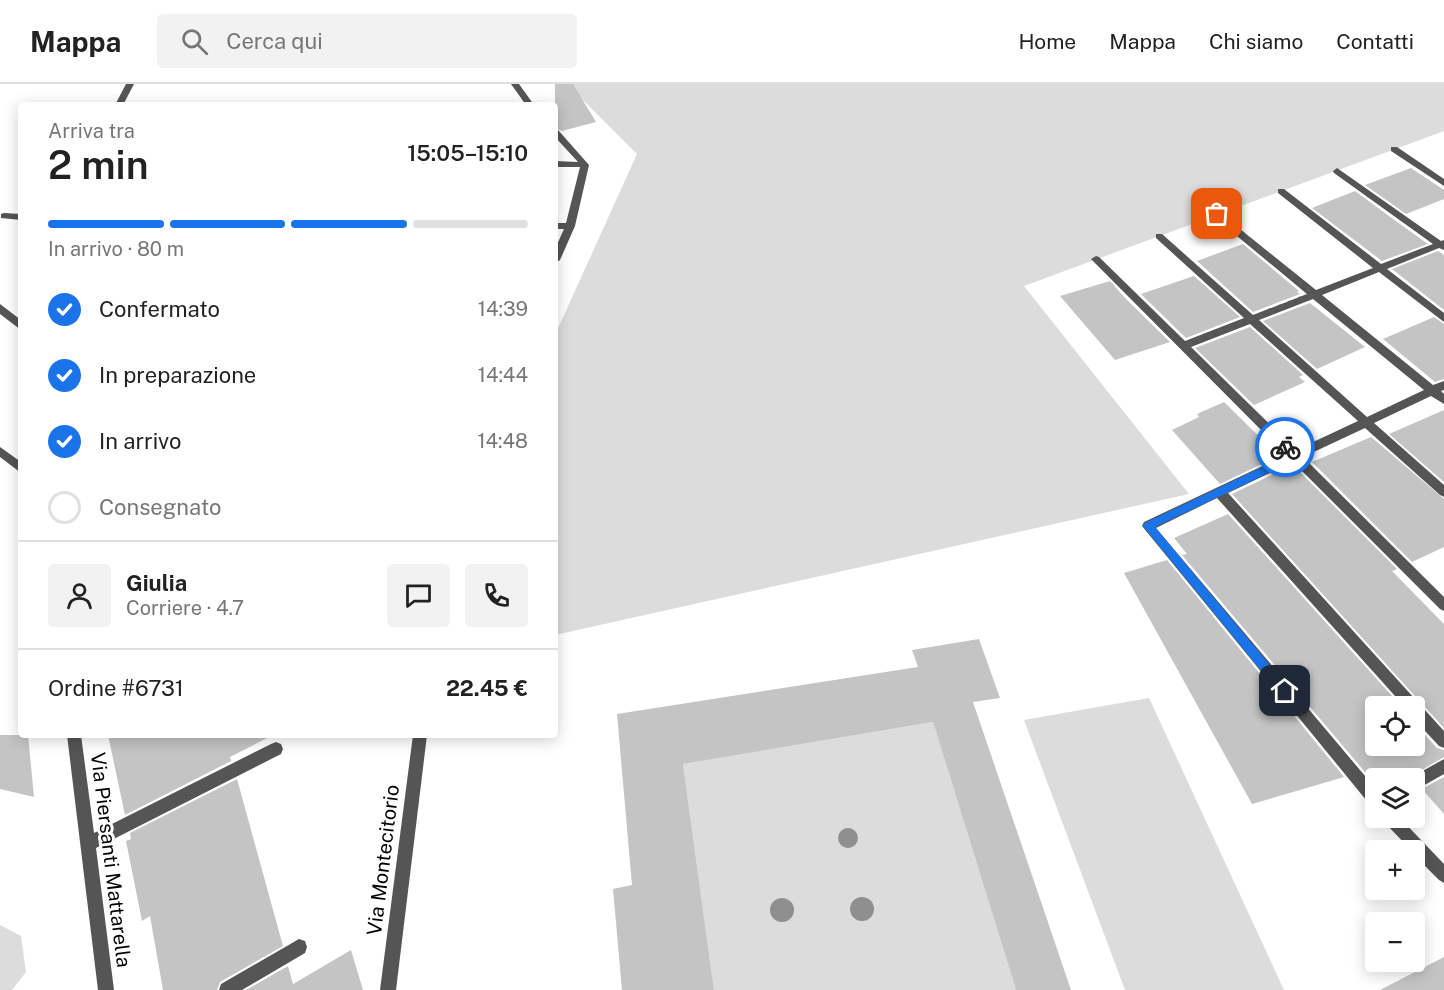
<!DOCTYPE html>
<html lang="it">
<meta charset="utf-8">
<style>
body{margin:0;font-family:"Public Sans",sans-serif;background:#f2f2f2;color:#222;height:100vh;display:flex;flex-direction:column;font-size:22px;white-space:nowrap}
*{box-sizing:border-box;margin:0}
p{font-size:20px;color:#767676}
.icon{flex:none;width:33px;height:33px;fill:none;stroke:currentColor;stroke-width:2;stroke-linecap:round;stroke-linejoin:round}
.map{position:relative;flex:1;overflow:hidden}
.sheet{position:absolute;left:18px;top:18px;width:540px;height:636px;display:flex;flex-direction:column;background:#fff;border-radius:6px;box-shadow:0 3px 15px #0003}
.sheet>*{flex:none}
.fabs{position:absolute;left:1365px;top:612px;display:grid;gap:12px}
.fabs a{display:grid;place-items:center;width:60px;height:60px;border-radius:6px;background:#fff;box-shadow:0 3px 15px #0003;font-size:30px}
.pin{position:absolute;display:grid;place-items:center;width:51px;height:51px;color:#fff;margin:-26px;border-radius:12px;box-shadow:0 3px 9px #0006}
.courier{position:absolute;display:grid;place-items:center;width:60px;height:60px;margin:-30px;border:4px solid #1a73e8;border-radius:50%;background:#fff;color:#222;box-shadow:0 2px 8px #0007}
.overview em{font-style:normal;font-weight:600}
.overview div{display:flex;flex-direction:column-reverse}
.overview{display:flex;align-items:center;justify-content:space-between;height:102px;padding:0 30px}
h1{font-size:39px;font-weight:600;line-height:45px}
.bar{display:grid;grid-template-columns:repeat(4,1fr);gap:9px 6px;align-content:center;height:72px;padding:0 30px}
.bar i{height:8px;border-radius:4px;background:#e0e0e0}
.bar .active{background:#1a73e8}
.bar p{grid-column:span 4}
.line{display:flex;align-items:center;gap:15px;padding:0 30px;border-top:2px solid #e0e0e0}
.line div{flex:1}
.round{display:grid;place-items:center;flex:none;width:63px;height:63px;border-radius:6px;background:#f2f2f2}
ol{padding:0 30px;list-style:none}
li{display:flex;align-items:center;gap:18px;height:66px}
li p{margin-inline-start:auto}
li .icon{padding:6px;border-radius:50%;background:#1a73e8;color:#fff;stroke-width:4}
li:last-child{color:#767676}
li i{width:33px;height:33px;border:3px solid #e0e0e0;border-radius:50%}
header{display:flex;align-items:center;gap:36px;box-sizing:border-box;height:84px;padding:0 30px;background:#fff;border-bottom:2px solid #e0e0e0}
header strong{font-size:28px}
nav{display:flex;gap:33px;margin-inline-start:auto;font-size:21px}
.search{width:420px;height:54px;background:#f2f2f2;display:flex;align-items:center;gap:15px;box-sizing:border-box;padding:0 21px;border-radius:6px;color:#767676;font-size:22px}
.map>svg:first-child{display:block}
.green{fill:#dcdcdc}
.building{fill:#c4c4c4}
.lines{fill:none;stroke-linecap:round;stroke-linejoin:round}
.street{fill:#555;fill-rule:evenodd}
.tree{fill:#8f8f8f}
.route{fill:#1a73e8}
.done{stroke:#595959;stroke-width:6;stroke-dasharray:0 10.8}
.labels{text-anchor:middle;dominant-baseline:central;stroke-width:6;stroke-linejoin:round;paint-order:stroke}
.near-street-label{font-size:20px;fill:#000;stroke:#fff}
</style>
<header>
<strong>Mappa</strong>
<div class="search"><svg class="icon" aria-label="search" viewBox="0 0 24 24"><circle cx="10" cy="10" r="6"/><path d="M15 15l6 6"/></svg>Cerca qui</div>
<nav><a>Home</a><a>Mappa</a><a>Chi siamo</a><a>Contatti</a></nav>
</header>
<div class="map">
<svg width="1444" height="906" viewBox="0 0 1444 906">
<rect width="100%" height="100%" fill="#fff"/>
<g class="green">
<path d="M567 0H1444V47L1024 202 1189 410 555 551V251L637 70Z"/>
<path d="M1149 614 1284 906H1125L1024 636Z"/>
<path d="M933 638 1016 906H714L683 680Z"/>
<path d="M0 841 21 852 26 888 12 906H0Z"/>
</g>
<g class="building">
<path d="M555 0H573L596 38 562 47 555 44Z"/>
<path d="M1411 84 1444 106V115L1406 130 1365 101Z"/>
<path d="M1355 107 1393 135 1428 160 1382 177 1312 124Z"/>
<path d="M1243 160 1299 207 1297 208 1300 210 1253 228 1197 177Z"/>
<path d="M1438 167 1444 171V226L1392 185Z"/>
<path d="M1194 192 1240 233 1186 254 1141 210Z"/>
<path d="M1110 197 1126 215 1170 258 1115 276 1060 212Z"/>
<path d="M1310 219 1365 263 1317 285 1263 237Z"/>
<path d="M1434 233 1444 240V295L1435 298 1383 255Z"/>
<path d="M1250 243 1303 291 1299 293 1305 298 1254 321 1195 264Z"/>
<path d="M1224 318 1279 372 1220 400 1172 346 1199 333 1197 330Z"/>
<path d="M1444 326V398L1389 350Z"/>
<path d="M1371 353 1444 415V463L1412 478 1312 378Z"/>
<path d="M1290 382 1294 386 1297 385 1397 485 1392 487 1444 540V644L1232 410Z"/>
<path d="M1228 430 1401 622H1376V662H1414V639L1437 664 1444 666V673L1408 694H1370L1182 471 1187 470 1174 454Z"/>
<path d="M1167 476 1344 693 1252 720 1124 489Z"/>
<path d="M979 555 1000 614 973 618 1071 906H1016L933 638 683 680 714 906H622L613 805 632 801 617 630 918 583 912 566Z"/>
<path d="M0 651H28L34 713 0 705Z"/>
<path d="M108 651H273L230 673 231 677 125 731Z"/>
<path d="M1444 693V730L1422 705Z"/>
<path d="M237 695 283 862 220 898 217 906H163L150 832 142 837 126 757 131 755 130 749Z"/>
<path d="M351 866 363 906H246L288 882 293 900Z"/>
<path d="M1444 873V906H1380Z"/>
</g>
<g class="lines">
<g class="street">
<path d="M126 0H134L123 21H115Z"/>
<path d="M511 0H519L534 21H526Z"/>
<path d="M364 18 419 19 423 21H364Z"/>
<path d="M555 46H558L589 81 575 142 560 176 555 179V165L564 145H555V139H566L580 83H555V77L578 78 555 53Z"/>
<path d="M1391 63H1397L1444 95V102L1391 67Z"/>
<path d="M1337 84 1441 157 1444 156V166L1439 164 1387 185 1444 229V238L1379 188 1322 211 1433 301 1444 297V306L1441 307 1444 310V320L1431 312 1374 339 1444 401V413L1440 411 1365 344 1303 373 1444 513V527L1440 525 1293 378 1228 409 1444 647V664L1439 662 1414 635V622H1404L1217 414 1156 444 1376 705V724L1371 722 1142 442 1144 438 1286 371 1091 175 1096 172 1099 173 1185 257 1244 234 1156 154V150H1162L1253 231 1307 210 1214 133V129H1220L1316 206 1373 184 1278 109V105H1284L1381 180 1433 160 1334 89 1333 87ZM1313 215 1424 306 1367 333 1259 236ZM1250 240 1358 337 1296 366 1191 263Z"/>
<path d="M4 129 21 130V136L1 134V130Z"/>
<path d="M0 220 21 236V246L0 230Z"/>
<path d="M0 363 21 378V389L0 373Z"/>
<path d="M67 651H81L94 749 271 660 276 658 281 660 283 665 281 670 96 764 114 906H98Z"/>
<path d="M413 651H427L396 906H380Z"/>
<path d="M1444 675V690L1414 707V694H1410Z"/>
<path d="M1383 734H1400L1444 780V799L1439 796 1414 771V766H1411L1385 739Z"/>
<path d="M299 855 305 857 307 863 305 869 242 906H219L221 900Z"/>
</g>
</g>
<g class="tree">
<circle cx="848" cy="754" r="10"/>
<circle cx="862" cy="825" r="12"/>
<circle cx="782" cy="826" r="12"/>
</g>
<path class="route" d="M1285 360 1298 369V375L1155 443 1288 603V611L1285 612 1281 611 1143 442 1145 439 1288 371 1281 363Z"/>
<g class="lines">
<path class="done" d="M1217 130 1314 210 1184 262 1285 363"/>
</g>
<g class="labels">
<g class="near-street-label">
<text transform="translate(111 776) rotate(83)">Via Piersanti Mattarella</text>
<text transform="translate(383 776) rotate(-83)">Via Montecitorio</text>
</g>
</g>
</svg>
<div class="fabs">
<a><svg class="icon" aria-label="locate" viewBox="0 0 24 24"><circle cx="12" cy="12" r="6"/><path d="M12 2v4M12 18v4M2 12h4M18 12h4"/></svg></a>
<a><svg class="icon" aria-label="layers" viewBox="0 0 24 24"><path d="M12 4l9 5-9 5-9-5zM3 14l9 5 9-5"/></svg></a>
<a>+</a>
<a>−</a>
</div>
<div class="pin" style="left:1217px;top:130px;background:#ea580c"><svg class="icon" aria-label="bag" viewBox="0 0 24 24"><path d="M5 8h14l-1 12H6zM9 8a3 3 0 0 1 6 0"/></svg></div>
<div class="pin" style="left:1285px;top:607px;background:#1f2937"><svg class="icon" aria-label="home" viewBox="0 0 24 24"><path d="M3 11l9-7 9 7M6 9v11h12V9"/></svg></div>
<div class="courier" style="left:1285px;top:363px"><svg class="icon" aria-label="bike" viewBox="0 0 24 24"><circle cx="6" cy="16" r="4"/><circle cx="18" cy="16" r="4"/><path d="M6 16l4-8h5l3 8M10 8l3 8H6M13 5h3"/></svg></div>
<section class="sheet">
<div class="overview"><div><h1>2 min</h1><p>Arriva tra</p></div><em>15:05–15:10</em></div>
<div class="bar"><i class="active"></i><i class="active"></i><i class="active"></i><i></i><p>In arrivo · 80 m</p></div>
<ol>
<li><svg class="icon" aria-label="check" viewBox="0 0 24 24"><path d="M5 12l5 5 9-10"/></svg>Confermato<p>14:39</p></li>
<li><svg class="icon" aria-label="check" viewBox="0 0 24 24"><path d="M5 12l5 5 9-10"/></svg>In preparazione<p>14:44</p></li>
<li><svg class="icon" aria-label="check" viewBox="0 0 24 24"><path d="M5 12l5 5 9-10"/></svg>In arrivo<p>14:48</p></li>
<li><i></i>Consegnato</li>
</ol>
<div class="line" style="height:108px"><a class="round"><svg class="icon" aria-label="person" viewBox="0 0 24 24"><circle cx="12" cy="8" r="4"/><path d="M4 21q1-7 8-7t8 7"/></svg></a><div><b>Giulia</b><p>Corriere · 4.7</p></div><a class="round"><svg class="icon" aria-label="chat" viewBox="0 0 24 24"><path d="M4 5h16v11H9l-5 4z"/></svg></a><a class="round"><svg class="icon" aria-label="phone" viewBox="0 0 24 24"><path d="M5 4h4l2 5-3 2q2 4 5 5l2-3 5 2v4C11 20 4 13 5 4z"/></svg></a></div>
<div class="line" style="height:78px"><div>Ordine #6731</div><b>22.45 €</b></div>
</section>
</div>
